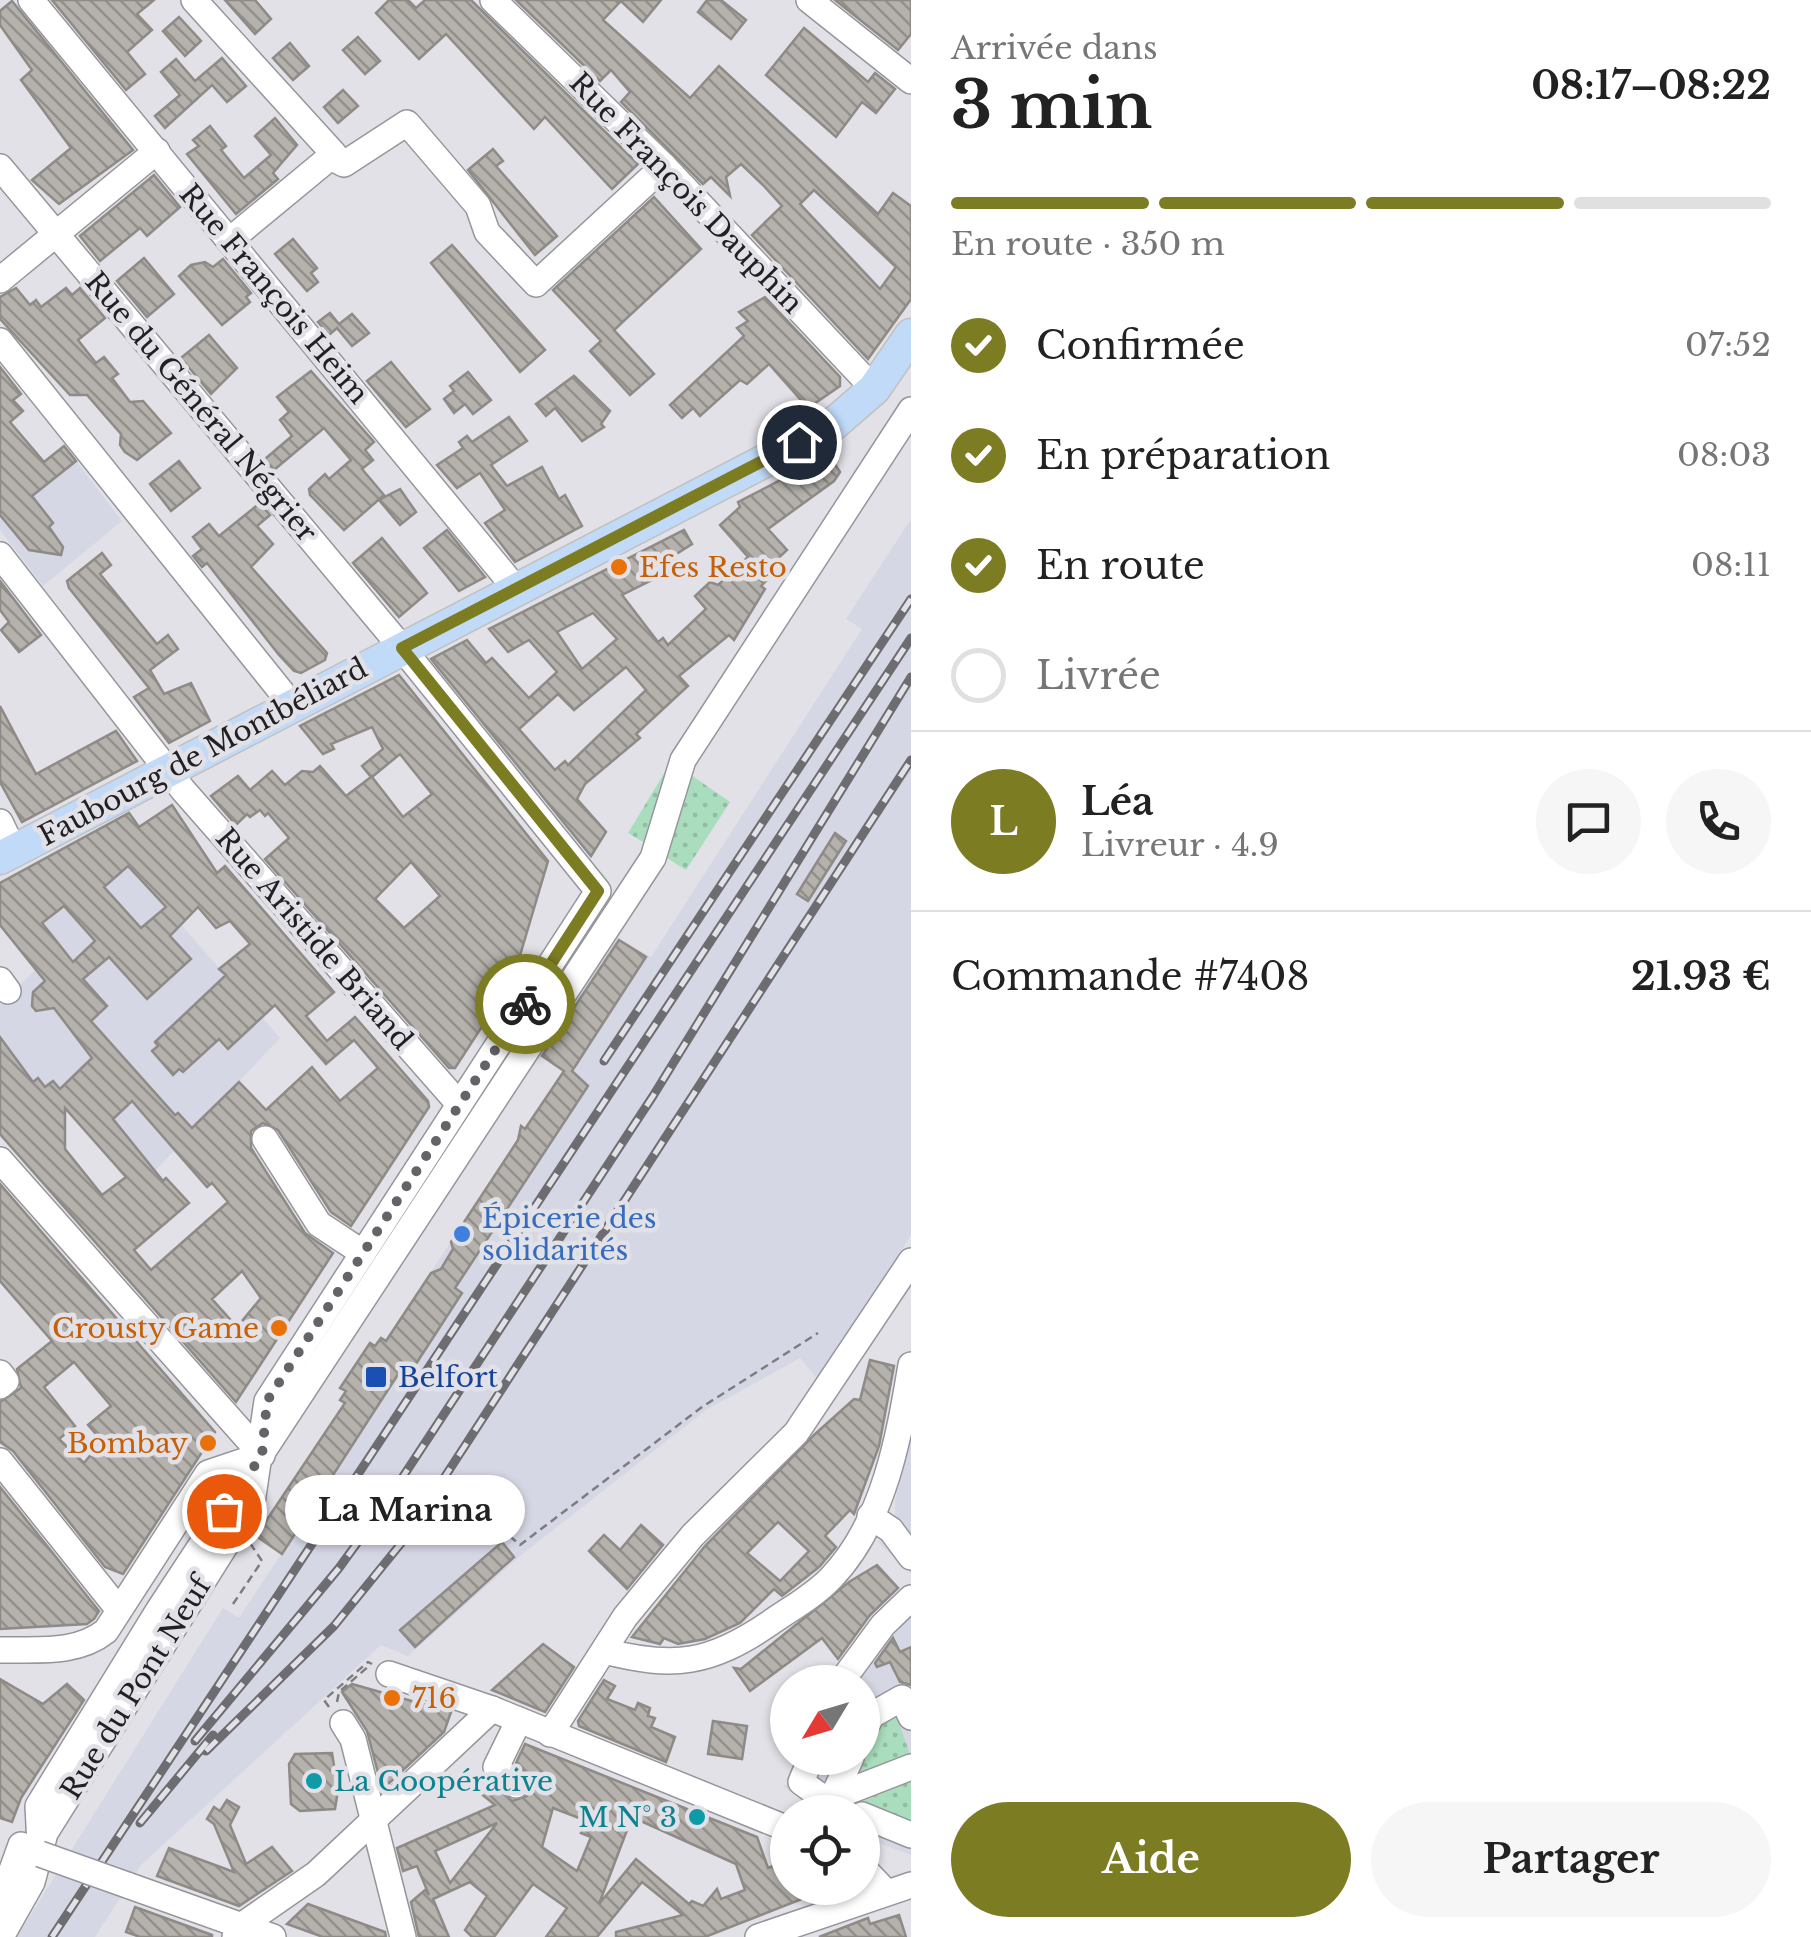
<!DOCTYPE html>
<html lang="fr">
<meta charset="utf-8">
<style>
body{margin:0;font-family:"Libre Baskerville",serif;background:#f6f6f6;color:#222;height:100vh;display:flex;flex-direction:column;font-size:38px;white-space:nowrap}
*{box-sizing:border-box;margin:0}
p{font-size:32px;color:#767676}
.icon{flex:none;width:55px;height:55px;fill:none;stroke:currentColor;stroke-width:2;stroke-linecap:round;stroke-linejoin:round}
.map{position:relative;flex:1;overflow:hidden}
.panel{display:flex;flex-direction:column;background:#fff;width:900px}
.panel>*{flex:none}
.needle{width:65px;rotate:232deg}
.tools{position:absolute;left:770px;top:1665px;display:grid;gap:20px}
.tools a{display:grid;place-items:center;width:110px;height:110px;border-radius:50%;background:#fff;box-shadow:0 2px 8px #0004;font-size:50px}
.pin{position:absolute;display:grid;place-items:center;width:85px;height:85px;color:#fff;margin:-42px;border:5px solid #fff;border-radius:50%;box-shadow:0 2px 10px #0007}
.courier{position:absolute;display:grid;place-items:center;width:100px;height:100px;margin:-50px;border:8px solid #7c7c23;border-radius:50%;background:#fff;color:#222;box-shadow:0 2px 12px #0007}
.bubble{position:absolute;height:70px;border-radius:35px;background:#fff;box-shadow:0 2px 8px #0004;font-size:32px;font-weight:700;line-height:70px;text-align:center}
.overview em{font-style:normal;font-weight:700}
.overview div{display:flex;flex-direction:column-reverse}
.overview{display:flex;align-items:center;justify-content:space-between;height:170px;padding:0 40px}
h1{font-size:65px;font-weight:700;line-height:75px}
.bar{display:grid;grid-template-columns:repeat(4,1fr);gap:15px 10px;align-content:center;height:120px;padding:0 40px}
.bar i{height:12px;border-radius:8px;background:#e0e0e0}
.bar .selected{background:#7c7c23}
.bar p{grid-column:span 4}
.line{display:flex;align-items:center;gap:25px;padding:0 40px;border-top:2px solid #e0e0e0}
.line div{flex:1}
.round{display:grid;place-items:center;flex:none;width:105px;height:105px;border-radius:52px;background:#f6f6f6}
ol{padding:0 40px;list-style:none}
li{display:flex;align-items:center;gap:30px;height:110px}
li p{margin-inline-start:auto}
li .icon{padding:10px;border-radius:50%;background:#7c7c23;color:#fff;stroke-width:4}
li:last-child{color:#767676}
li i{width:55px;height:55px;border:5px solid #e0e0e0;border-radius:50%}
.cta{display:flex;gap:20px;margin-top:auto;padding:20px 40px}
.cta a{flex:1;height:115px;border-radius:60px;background:#7c7c23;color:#fff;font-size:40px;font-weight:700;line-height:115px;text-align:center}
.cta a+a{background:#f6f6f6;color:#222}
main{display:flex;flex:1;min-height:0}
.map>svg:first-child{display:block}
.built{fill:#d6d7e4}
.grass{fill:url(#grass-dots)}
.building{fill:url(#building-back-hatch);stroke:#8e8a86;stroke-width:2.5;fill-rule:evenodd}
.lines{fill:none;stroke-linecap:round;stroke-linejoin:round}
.minor-casing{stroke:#95969b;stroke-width:28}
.major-casing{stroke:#c1c1c1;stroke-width:35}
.path{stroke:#7d7d81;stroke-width:2.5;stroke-dasharray:8 5;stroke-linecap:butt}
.minor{stroke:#fff;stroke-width:25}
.major{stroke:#c0daf8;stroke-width:32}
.rail-casing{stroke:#6d6d71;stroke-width:9}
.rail{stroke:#e1e1e7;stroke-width:5;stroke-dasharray:15;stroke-linecap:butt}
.minor-bridge-casing{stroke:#95969b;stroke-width:28;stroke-linecap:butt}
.minor-bridge{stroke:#fff;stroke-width:25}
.done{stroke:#646468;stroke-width:10;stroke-dasharray:0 18}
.route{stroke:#7c7c23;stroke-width:12}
.food-dot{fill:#e8710a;stroke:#e1e1e7;stroke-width:4}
.shop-dot{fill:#3f7fe0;stroke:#e1e1e7;stroke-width:4}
.transit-dot{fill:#1a4fb4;stroke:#e1e1e7;stroke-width:4}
.culture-dot{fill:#0f9aa8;stroke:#e1e1e7;stroke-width:4}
.labels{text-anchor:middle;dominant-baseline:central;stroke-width:9;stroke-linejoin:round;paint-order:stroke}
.street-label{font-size:28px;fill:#212123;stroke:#e1e1e7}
.food-label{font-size:28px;fill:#c56008;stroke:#e1e1e7;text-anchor:start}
.shop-label{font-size:28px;fill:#366cbe;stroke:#e1e1e7;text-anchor:start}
.transit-label{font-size:28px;fill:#164399;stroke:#e1e1e7;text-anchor:start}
.culture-label{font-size:28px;fill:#0d838f;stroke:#e1e1e7;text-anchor:start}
</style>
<main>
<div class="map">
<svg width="911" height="1937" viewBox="0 0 911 1937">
<defs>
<pattern id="grass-dots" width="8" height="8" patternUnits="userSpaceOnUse" patternTransform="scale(2.5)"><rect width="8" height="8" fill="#a9ddbe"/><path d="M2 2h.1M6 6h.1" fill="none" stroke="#91bda3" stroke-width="1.8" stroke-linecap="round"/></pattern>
<pattern id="building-back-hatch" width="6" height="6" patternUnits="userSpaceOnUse" patternTransform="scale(2.5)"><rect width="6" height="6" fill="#b5b2ad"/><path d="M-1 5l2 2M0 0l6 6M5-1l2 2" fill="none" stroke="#93908c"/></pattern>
</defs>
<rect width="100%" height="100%" fill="#e1e1e7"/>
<g class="built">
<path d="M76 461 122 521 43 586 0 530V494Z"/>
<path d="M911 519V1235L819 1381 800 1358 706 1410 520 1556 408 1656 381 1645 141 1865 95 1937H17L223 1608 239 1618 281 1554 255 1536 344 1404 339 1400 345 1391 339 1388 370 1341 375 1345 381 1337 386 1340 563 1072 538 1054 613 935 651 957 862 629 846 619Z"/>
<path d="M98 829 280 1038 155 1171 124 1159 115 1166 54 1096 0 1067V1005L36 969 42 923 82 839Z"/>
<path d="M911 1436V1574L878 1542 895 1523V1501Z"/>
<path d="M911 1586V1855L863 1837 862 1812H818L783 1786 793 1783 804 1758H862V1682H835Z"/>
</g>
<g class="grass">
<path d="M671 762 648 845 628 833Z"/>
<path d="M691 775 730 802 686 870 664 856Z"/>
<path d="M895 1712 911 1757 846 1785 877 1720Z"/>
<path d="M911 1780V1827L856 1803Z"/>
</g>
<g class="building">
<path d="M52 0H154L137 14 152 30 127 52 145 74 126 90Z"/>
<path d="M225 0H255L271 19 255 34Z"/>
<path d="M389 0H408L416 8 425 0H471L638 164 612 189 545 117 534 129 446 34 419 59 376 13Z"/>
<path d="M516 0H661L643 22 621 1 603 20 690 98 719 66 878 214 893 193 911 206V299L868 359 752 235 782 206 763 185 741 164 726 177 730 196 711 177 703 184 621 102 630 92 611 70 600 81ZM814 190 896 267 880 289 800 204Z"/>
<path d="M707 0H721L746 20 731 39 698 12Z"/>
<path d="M835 0H911V34L898 50Z"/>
<path d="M12 1 133 150 59 204 32 180 71 148 21 80 32 70 0 25V11Z"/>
<path d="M179 17 201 41 185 56 163 31Z"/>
<path d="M804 28 868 82 875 73 895 89 876 113 862 102 836 137 766 75Z"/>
<path d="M358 37 380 61 365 74 343 50Z"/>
<path d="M290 43 309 66 293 80 273 58Z"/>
<path d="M222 58 246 86 227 102 212 85 165 128 155 116 180 95 161 72 176 59 195 81Z"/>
<path d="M343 90 358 106 338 123 324 107Z"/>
<path d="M275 118 297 145 273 173 278 179 236 214 187 154 199 146 193 140 210 126 226 146 221 150 244 178 271 155 255 136Z"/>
<path d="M493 149 503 161 496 166 557 236 535 255 468 170Z"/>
<path d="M154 175 180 207 147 236 140 228 100 261 80 236Z"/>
<path d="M654 197 701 249 614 330 654 374 630 395 590 351 601 341 553 290Z"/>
<path d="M293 239 317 268 311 273 318 282 307 291 275 254Z"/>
<path d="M452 245 545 350 520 372 431 263Z"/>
<path d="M144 258 174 294 147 317 117 281Z"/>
<path d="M223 259 251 293 246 297 250 302 222 325 179 276 191 265 205 262 213 267Z"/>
<path d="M16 288 30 305 36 300 41 307 66 288 72 295 80 288 105 318 78 340 96 363 104 357 118 374 112 378 130 402 143 401 171 433 137 460 125 452 120 445 121 434 87 395H70L0 319V297Z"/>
<path d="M765 297 840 377V386L808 408 769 364 747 384 740 380 700 416 693 408 682 418 670 405 744 336 737 328 748 321 739 312Z"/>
<path d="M330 313 339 324 352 314 369 333 352 346 337 328 329 335 318 322Z"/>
<path d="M209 335 237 368 211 394 181 358Z"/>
<path d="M391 362 430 409 406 427 367 381Z"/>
<path d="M0 367 21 394 13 400 23 411 10 422 44 462 64 446 76 461 32 496 53 523 49 527 63 547 61 555 29 550 0 515Z"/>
<path d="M311 371 374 442 365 450 373 460 362 469 384 495 344 530 310 495 309 489 325 474 329 479 351 460 324 428 274 470 265 459 292 436 280 420 289 412 277 397Z"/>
<path d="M468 372 491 400 473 414 465 404 454 413 444 399 454 391 450 386Z"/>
<path d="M574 376 610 411 601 424 604 427 582 441 555 408 546 416 536 404Z"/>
<path d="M509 417 527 441 491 465 507 486 542 467 559 499 565 495 582 526 515 562 485 523 505 510 480 473 457 488 437 465 463 448 459 442 467 436 472 442Z"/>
<path d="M829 455 840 472 834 481 768 529 787 550 768 568 773 574 761 586 765 589 734 640 729 635 679 676 688 686 636 734 640 738 585 784 577 799 606 832 591 856 431 659 467 640 486 663 492 658 529 698 557 672 529 640 508 652 489 629 684 530 692 544 667 560 674 569 622 595 658 642 663 638 668 645 706 609 695 596 710 582 718 585 748 557 720 525 740 507 738 502ZM593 613 617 639 582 669 557 632ZM626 667 646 690 568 765 565 761 555 770 519 729 558 694 574 710Z"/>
<path d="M179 461 200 488 171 511 150 484Z"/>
<path d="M400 489 416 512 400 525 379 500Z"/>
<path d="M260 503 270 515 257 526 273 544 251 567 327 653 325 660 301 673 294 671 279 655 207 563 202 567 193 556 202 549 193 537 209 524 219 536Z"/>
<path d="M447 530 485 577 459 591 424 548Z"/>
<path d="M382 538 427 593 399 617 353 563Z"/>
<path d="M102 553 111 565 100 574 157 644 168 635 178 649 150 670 164 694 191 683 210 721 169 743 134 697 149 688 69 588 67 581Z"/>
<path d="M0 581 41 635 19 652 1 630 9 622 0 610Z"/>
<path d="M399 675 548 861 513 979 455 1068H449L265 859 289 838 268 813 265 816 260 810 250 817 247 814 236 825 211 796 238 776 250 790 272 771 285 785 302 771 313 772 320 766 346 796 371 777 362 766 383 749 372 727 331 744 334 749 323 754 300 726ZM400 754 432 794 403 817 372 777ZM411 862 440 896 404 928 375 899Z"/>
<path d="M0 706 36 774 116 731 137 761 22 822 0 782Z"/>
<path d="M172 805 217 873 225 866 334 992 306 1016 327 1041 355 1017 428 1101 429 1107 351 1226 331 1212 278 1130 263 1123 251 1131V1148L305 1233 333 1253 236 1402 0 1134V1037L33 1082 38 1078 45 1087 53 1081 60 1089 92 1058 54 1008 36 1011 32 1006 33 992 45 981 0 925V883L129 813 139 827ZM128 866 166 907 141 928 104 887ZM64 906 95 941 73 962 42 923ZM198 907 216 928 230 921 250 944 219 969 226 975 155 1042 158 1046 152 1051 173 1075 179 1069 183 1072 219 1039 228 1049 275 1005 326 1064 354 1040 378 1068 340 1101 312 1067 266 1110 239 1082 192 1128 178 1113 175 1115 91 1021 107 1006 83 979 109 957 147 999 191 959 170 936ZM132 1101 207 1187 212 1183 228 1202 151 1270 134 1250 189 1203 166 1178 163 1181 113 1119ZM65 1108 126 1177 102 1195 65 1149ZM242 1271 261 1298 237 1327 212 1299Z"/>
<path d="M835 833 846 841 808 901 797 894Z"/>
<path d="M619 940 646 957 572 1071 588 1086 455 1288 462 1293 412 1370 404 1365 282 1554 256 1536 345 1403 340 1400 346 1391 340 1388 370 1343 375 1346 381 1338 386 1341 431 1273 441 1269 453 1249 451 1242 518 1140 521 1126 525 1129 564 1071 542 1056Z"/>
<path d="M0 1184 215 1432 123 1574 105 1567 13 1451 0 1442V1402L21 1388 17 1369 52 1341 0 1281ZM74 1362 111 1406 88 1425 102 1441 84 1463 59 1439 75 1426 44 1387Z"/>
<path d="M870 1360 894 1366 879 1446 854 1514 850 1510 825 1536 836 1547 819 1567 782 1596 774 1589 740 1623 705 1639 678 1644 664 1638 660 1644 632 1637 705 1546 814 1435 854 1399 860 1400ZM778 1522 809 1551 780 1581 747 1553Z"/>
<path d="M0 1487 99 1611 94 1619 87 1624 0 1629Z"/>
<path d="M641 1525 663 1545 627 1589 589 1551 604 1535 620 1550Z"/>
<path d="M502 1542 514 1557 415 1647 400 1630Z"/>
<path d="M877 1565 898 1588 870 1615 838 1659 822 1638 750 1691 734 1668 741 1669 849 1582Z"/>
<path d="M893 1638 900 1652 911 1647V1685L900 1682 890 1662 877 1667 875 1663Z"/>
<path d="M543 1644 574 1667 545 1712 492 1690Z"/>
<path d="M0 1679 43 1704 67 1684 84 1700 21 1798 12 1822 0 1818Z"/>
<path d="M604 1680 615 1686 607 1699 635 1710 638 1703 650 1708 648 1716 655 1718 651 1727 675 1737 666 1762 579 1726 578 1721Z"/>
<path d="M352 1684 451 1712 444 1732 386 1786 381 1784 367 1731 342 1692Z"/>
<path d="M713 1721 747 1726 742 1759 708 1754Z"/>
<path d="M525 1744 757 1837 768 1868 788 1860V1888L827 1889 705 1937H616V1932L683 1915 642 1882 597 1937H546L567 1908 533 1884 494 1937H472L465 1930 487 1896 470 1882 433 1899 449 1937H419L411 1902 425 1890 429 1895 417 1866 403 1871 397 1848 495 1805 474 1788 482 1774 512 1801 527 1796 531 1779 516 1763ZM553 1808 587 1821 581 1833 591 1837 577 1871 542 1847ZM632 1817 736 1864 745 1890 721 1899 717 1889 703 1906 692 1901 689 1904 636 1859 599 1904ZM497 1823 450 1883 435 1851Z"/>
<path d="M332 1753 338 1790 335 1809 300 1811 291 1804 289 1764 295 1754Z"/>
<path d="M227 1800 239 1807 230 1825 246 1864 272 1847 292 1871 239 1906 157 1876 169 1848 234 1872 214 1824 207 1819 214 1807 220 1811Z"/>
<path d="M308 1904 385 1932 386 1937H323L287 1924Z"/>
<path d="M135 1907 212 1935V1937H140L126 1932Z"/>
<path d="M899 1915 906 1937H819L868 1918 870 1924Z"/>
</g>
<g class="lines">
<defs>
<g id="minor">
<path d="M31 0 516 589"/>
<path d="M194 0 334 154 230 240"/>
<path d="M493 0 664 166 874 389"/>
<path d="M809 0 911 81"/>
<path d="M330 157 344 164 407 123 478 206 487 232 536 284 664 166"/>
<path d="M0 167 402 648 598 891 267 1401 252 1503 45 1833 32 1882 1 1937"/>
<path d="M0 280 157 151"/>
<path d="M0 341 292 705"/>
<path d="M0 555 183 790 459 1104"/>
<path d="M0 822 14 851"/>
<path d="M0 980 8 991"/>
<path d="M265 1139 319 1224 363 1253"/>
<path d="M0 1160 262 1455"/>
<path d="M0 1373 6 1381 0 1386"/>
<path d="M0 1461 119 1610"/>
<path d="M870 1516 891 1530 911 1557"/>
<path d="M0 1650C36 1649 76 1655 106 1631L208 1473 262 1455"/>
<path d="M604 1651C674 1669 710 1664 770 1623 790 1609 814 1596 831 1578 884 1523 899 1437 911 1365"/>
<path d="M389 1674 492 1709 788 1829"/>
<path d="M841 1682 883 1625 911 1598"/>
<path d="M343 1723 353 1739 403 1937"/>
<path d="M550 1734 625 1617 653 1583 693 1535 796 1433 911 1261"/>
<path d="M862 1734 872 1715 902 1698 911 1717"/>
<path d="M811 1758 801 1782 826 1800 813 1812"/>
<path d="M516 1785 496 1767 519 1720"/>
<path d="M826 1800 911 1767"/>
<path d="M826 1800 835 1792 851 1758"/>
<path d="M862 1815 911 1835"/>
<path d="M40 1844 38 1806 158 1611 653 858 683 760 911 410"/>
<path d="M862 1867 885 1891"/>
<path d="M127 1885 273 1937"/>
<path d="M0 1903 21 1845"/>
<path d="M235 1937 241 1926 316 1874 492 1709"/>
<path d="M758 1937 911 1885"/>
</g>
<path id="major" d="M0 858 830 427 874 389 911 335"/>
</defs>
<use href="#minor" class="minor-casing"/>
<use href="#major" class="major-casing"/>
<g class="path">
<path d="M451 1485 520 1545 702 1407 818 1333"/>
<path d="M233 1604 262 1561 250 1543"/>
<path d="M337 1702 339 1692 370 1665"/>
<path d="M329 1707 324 1700 368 1662 372 1664"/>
</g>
<use href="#minor" class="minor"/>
<use href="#major" class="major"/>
<defs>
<g id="rail">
<path d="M604 1061 911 599"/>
<path d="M195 1741 339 1568 379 1513 653 1096 911 677"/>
<path d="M206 1751 334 1626 403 1541 911 760"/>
<path d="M140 1823 213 1735"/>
<path d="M52 1937 911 638"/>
</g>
</defs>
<use href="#rail" class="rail-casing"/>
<use href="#rail" class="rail"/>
<defs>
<path id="minor-bridge" d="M40 1854 127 1885"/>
</defs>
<use href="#minor-bridge" class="minor-bridge-casing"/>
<use href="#minor-bridge" class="minor-bridge"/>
</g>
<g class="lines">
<path class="done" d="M224 1511 262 1455 267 1401 525 1004"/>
<path class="route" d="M525 1004 598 891 402 648 799 442"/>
</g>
<g class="food-dot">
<circle cx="619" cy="567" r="10"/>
<circle cx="279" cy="1328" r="10"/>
<circle cx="208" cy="1443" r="10"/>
<circle cx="392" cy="1698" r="10"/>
</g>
<circle class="shop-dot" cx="462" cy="1234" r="10"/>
<rect class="transit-dot" x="364" y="1365" width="24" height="24" rx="5"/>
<g class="culture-dot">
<circle cx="314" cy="1781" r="10"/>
<circle cx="697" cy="1817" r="10"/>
</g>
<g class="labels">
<g class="street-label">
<text transform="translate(686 193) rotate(46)">Rue François Dauphin</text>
<text transform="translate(274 294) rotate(50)">Rue François Heim</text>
<text transform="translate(201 407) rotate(50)">Rue du Général Négrier</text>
<text transform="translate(203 752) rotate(-28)">Faubourg de Montbéliard</text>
<text transform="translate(314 939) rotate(49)">Rue Aristide Briand</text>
<text transform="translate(136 1688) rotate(-58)">Rue du Pont Neuf</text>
</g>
<g class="food-label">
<text x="639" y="567">Efes Resto</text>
<text x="259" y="1328" text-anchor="end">Crousty Game</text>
<text x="188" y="1443" text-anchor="end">Bombay</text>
<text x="412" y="1698">716</text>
</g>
<g class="shop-label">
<text x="482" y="1218">Épicerie des<tspan x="482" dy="32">solidarités</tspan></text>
</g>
<g class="transit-label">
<text x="398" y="1377">Belfort</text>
</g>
<g class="culture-label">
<text x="334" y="1781">La Coopérative</text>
<text x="677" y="1817" text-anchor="end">M N° 3</text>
</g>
</g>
</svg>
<div class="tools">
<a><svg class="needle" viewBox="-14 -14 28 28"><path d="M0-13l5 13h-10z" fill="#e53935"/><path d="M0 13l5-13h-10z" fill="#767676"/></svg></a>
<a><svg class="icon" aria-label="locate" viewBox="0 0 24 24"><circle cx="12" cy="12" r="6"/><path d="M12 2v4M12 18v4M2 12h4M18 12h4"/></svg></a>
</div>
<div class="pin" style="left:224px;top:1511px;background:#ea580c"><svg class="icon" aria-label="bag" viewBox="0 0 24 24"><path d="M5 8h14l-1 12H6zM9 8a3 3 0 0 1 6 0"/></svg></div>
<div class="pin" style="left:799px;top:442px;background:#1f2937"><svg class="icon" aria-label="home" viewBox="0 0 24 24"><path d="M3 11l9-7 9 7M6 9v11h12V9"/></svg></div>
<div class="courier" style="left:525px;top:1004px"><svg class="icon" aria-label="bike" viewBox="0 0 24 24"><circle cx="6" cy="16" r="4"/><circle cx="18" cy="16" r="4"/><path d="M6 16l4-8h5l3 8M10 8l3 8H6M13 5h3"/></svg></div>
<div class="bubble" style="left:285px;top:1475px;width:240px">La Marina</div>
</div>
<section class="panel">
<div class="overview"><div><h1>3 min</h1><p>Arrivée dans</p></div><em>08:17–08:22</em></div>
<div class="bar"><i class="selected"></i><i class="selected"></i><i class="selected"></i><i></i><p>En route · 350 m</p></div>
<ol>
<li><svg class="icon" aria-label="check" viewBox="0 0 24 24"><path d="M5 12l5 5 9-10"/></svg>Confirmée<p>07:52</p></li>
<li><svg class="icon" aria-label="check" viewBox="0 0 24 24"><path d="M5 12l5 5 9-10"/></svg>En préparation<p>08:03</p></li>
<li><svg class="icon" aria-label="check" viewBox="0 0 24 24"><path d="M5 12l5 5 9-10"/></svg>En route<p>08:11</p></li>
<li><i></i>Livrée</li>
</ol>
<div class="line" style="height:180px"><b class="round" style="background:#7c7c23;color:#fff">L</b><div><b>Léa</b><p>Livreur · 4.9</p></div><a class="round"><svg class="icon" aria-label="chat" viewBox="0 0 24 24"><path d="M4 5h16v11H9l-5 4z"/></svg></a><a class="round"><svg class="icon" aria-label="phone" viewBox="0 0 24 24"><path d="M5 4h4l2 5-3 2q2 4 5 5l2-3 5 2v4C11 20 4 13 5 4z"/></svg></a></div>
<div class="line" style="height:130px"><div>Commande #7408</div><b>21.93 €</b></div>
<div class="cta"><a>Aide</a><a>Partager</a></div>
</section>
</main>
